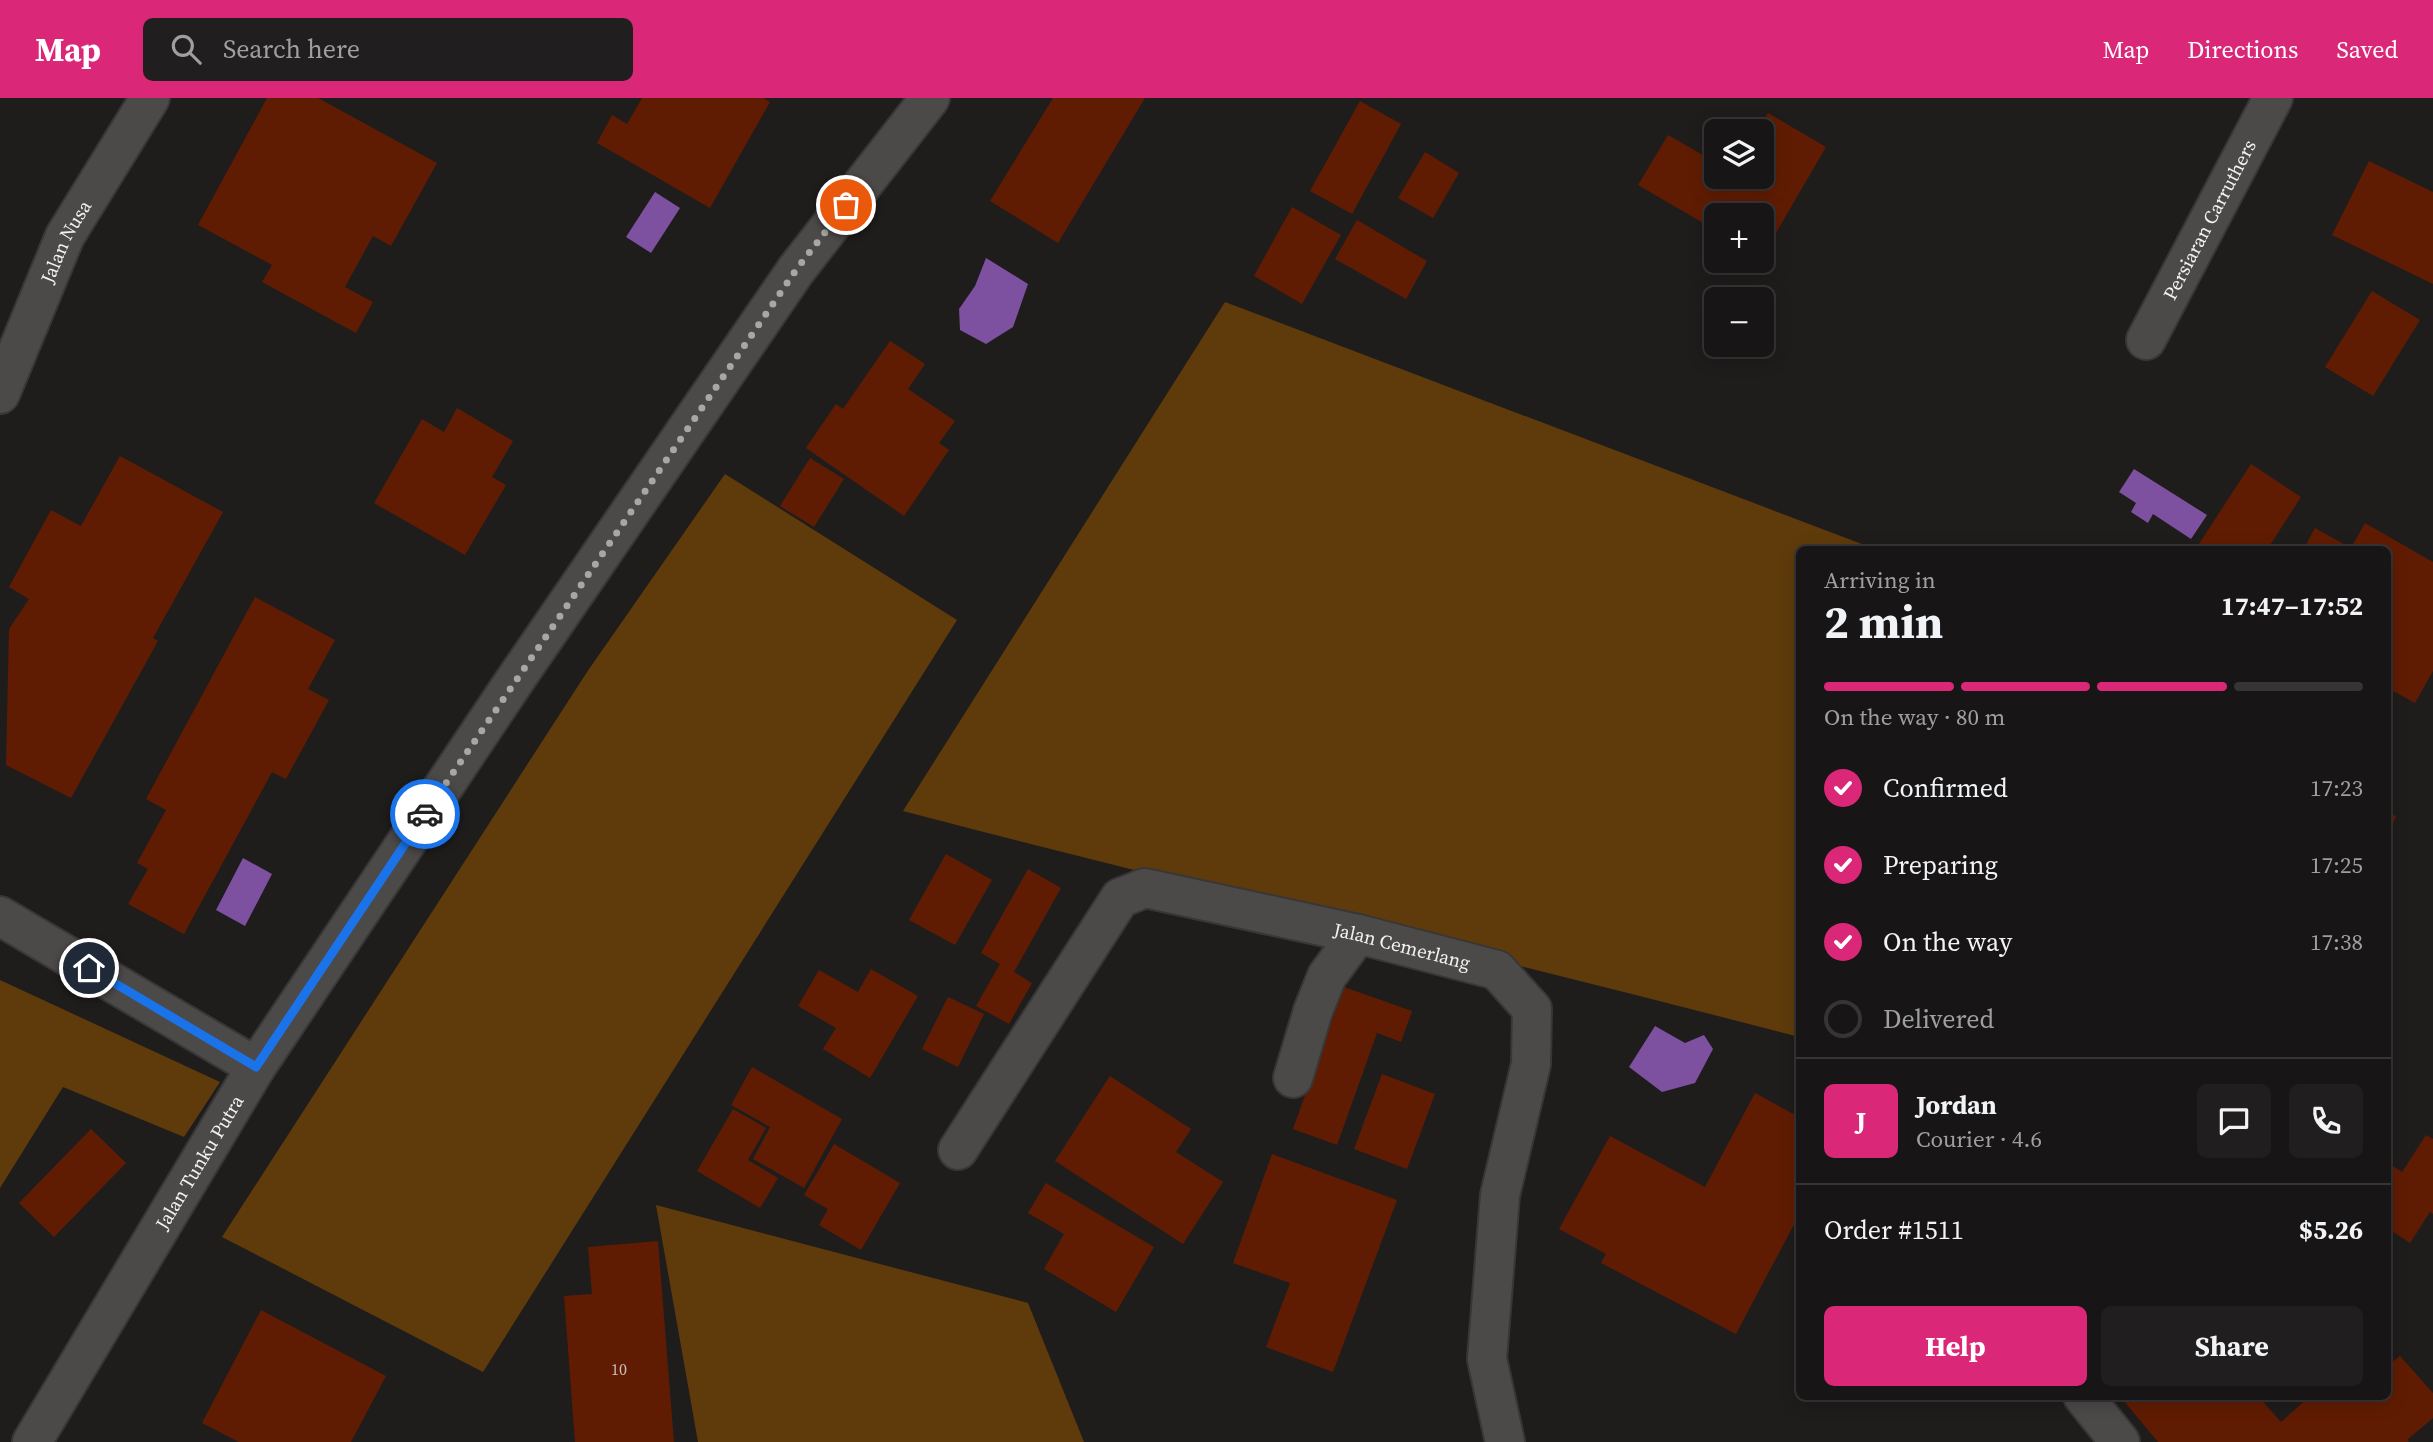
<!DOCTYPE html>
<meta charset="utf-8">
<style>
body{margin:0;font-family:"Source Serif 4",serif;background:#201e1e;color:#f1f3f6;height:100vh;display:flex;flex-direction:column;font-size:26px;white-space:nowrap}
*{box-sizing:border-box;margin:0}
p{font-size:23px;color:#9e9fa0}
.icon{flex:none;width:38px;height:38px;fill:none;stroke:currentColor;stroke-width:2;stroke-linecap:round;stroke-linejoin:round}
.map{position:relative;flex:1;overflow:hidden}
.drawer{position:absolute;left:1796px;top:448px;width:595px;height:854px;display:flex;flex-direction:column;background:#171515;border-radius:10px;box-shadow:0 4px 18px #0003,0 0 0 2px #363434}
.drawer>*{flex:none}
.controls{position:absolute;left:1704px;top:21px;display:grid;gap:14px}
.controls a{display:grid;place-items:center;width:70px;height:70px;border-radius:10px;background:#171515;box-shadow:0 4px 18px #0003,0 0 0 2px #363434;font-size:35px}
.pin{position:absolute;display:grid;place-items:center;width:60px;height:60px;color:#fff;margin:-30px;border:4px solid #fff;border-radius:50%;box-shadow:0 2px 7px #0007}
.courier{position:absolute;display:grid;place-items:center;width:70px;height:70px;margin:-35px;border:5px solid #1a73e8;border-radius:50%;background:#fff;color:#222;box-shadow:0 2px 9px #0007}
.overview em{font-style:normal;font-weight:700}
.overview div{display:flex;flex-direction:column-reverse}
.overview{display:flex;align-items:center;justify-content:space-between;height:119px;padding:0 28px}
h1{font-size:46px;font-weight:700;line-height:52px}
.bar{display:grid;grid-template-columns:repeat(4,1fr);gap:10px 7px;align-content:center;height:84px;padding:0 28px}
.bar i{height:9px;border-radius:5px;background:#363434}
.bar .active{background:#db2777}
.bar p{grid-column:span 4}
.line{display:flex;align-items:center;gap:18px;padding:0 28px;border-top:2px solid #363434}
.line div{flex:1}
.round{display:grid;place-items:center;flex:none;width:74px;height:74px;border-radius:10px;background:#201e1e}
ol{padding:0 28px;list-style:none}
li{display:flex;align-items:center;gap:21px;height:77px}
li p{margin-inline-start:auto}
li .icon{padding:7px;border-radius:50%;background:#db2777;color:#fff;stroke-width:4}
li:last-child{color:#9e9fa0}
li i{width:38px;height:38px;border:4px solid #363434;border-radius:50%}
.action{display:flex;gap:14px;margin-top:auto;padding:14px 28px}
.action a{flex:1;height:80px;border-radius:10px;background:#db2777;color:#fff;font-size:28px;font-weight:700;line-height:80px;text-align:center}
.action a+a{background:#201e1e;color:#f1f3f6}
header{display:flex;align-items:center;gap:42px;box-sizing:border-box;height:98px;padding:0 35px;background:#db2777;color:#fff}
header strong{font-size:33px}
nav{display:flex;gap:38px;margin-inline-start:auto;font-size:24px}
.search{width:490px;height:63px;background:#201e1e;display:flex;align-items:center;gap:18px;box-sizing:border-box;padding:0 24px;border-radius:10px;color:#9e9fa0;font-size:26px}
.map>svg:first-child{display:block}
.forest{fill:#5f3b0b}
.water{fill:#7d50a0}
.building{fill:#601c03}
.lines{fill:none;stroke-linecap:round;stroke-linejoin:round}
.street-casing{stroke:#383636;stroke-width:42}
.street{stroke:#4c4949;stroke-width:38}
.done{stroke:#a9a6a6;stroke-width:7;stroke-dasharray:0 12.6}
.route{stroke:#1a73e8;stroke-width:9}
.labels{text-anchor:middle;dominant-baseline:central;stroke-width:7;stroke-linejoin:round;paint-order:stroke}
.number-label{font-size:16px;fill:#cebcb6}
.street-label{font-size:19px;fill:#f3f1f1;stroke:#080707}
</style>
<header>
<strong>Map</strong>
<div class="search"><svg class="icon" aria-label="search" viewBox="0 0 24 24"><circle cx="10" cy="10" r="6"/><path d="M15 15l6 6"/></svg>Search here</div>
<nav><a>Map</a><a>Directions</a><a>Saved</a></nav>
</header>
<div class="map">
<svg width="2433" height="1344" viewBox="0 0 2433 1344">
<rect width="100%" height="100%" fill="#1f1c1c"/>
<g class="forest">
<path d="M1225 204 1875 451 1799 452V939C1501 861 1201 791 903 713Z"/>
<path d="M725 376 957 522 483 1274 222 1139 587 574Z"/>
<path d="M0 882 220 984 184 1039 63 989 0 1090Z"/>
<path d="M656 1107 1028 1205 1084 1344H698Z"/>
</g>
<g class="water">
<path d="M655 94 680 110 651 155 626 139Z"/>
<path d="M986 160 1028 186 1013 229 986 246 960 232 959 211 975 188Z"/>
<path d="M2134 371 2207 417 2191 441 2153 416 2148 425 2131 414 2136 405 2119 394Z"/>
<path d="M243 760 272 776 245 828 216 812Z"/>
<path d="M1655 928 1685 945 1704 937 1713 951 1695 985 1662 994 1629 969Z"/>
</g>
<g class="building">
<path d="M267 0H318L437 65 391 148 373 138 345 189 373 204 356 235 262 184 272 167 198 127Z"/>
<path d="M642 0H763L770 4 710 110 597 45 612 17 627 26Z"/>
<path d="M1053 0H1145L1058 145 990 103Z"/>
<path d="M1360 3 1401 26 1352 116 1310 93Z"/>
<path d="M1768 15 1826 49 1762 159V117H1717V133L1638 87 1668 37 1717 65V79H1762V33H1758Z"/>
<path d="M1425 54 1459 75 1433 120 1398 100Z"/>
<path d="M2369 63 2433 94V186L2332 137Z"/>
<path d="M1292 109 1341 137 1302 206 1254 178Z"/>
<path d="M1357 122 1427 163 1406 201 1335 161Z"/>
<path d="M2372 193 2420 222 2373 298 2325 269Z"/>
<path d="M890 243 925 266 908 291 955 323 939 345 949 352 904 418 806 350 836 306 843 311Z"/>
<path d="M457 310 513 343 492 379 506 387 465 457 374 405 422 321 444 334Z"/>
<path d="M120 358 223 414 153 540 158 543 71 700 6 667 9 531 29 501 9 489 51 412 81 428Z"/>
<path d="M810 360 844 381 814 429 780 408Z"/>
<path d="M2251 366 2301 399 2267 452H2195Z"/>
<path d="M2365 425 2433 464V573L2415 605 2393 593 2387 604V452H2303L2315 430 2351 450Z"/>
<path d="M255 499 335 542 308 591 329 602 286 681 272 674 184 836 128 806 148 771 137 765 166 712 146 701Z"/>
<path d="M2387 715 2396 718 2387 742Z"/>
<path d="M946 756 992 782 955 847 909 822Z"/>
<path d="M1028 771 1061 790 1014 874 1032 885 1009 926 976 908 1000 866 981 855Z"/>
<path d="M871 871 918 898 870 980 823 951 836 930 798 908 819 872 858 894Z"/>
<path d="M1344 889 1412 913 1401 944 1377 935 1337 1047 1293 1031Z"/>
<path d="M948 899 984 916 958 969 922 951Z"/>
<path d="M752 969 842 1021 804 1090 753 1061 770 1029 731 1007Z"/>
<path d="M1382 976 1435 996 1407 1071 1354 1051Z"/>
<path d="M1110 978 1191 1031 1176 1054 1223 1084 1183 1146 1055 1063Z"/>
<path d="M1755 995 1799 1019V1117L1736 1236 1601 1165 1606 1156 1559 1131 1610 1038 1705 1089Z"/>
<path d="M733 1011 766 1030 748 1062 778 1080 760 1110 697 1073Z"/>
<path d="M91 1031 126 1065 54 1139 19 1105Z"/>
<path d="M2426 1037 2433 1041V1116L2430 1114 2410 1145 2387 1130V1064L2402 1074Z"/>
<path d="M834 1046 900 1085 861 1152 819 1127 828 1111 804 1097Z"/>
<path d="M1272 1056 1397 1102 1333 1274 1266 1249 1290 1185 1233 1165Z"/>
<path d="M1046 1085 1154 1149 1116 1214 1044 1171 1064 1136 1028 1115Z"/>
<path d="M658 1143 674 1344H575L564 1198 592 1196 588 1149Z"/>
<path d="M261 1212 386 1278 351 1344H239L202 1325Z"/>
<path d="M2400 1258 2433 1295V1320L2407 1342 2409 1344H2158L2123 1302 2128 1298H2258L2281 1324 2310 1298H2387V1268Z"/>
</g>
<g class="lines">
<defs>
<g id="street">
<path id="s1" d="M2146 242 2273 0"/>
<path id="s2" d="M0 296 65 138 150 0"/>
<path d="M0 818 256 969"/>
<path d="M1293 980 1313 913 1327 878 1358 836"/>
<path id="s3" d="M958 1052 1120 800 1145 790 1358 836 1497 872 1532 911 1531 966 1500 1097 1487 1261 1505 1344"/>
<path d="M2083 1298 2120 1344"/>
<path id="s4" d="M32 1344 256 969 513 585 796 172 930 0"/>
</g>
</defs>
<use href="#street" class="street-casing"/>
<use href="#street" class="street"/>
</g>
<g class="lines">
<path class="done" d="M425 716 796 172 846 107"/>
<path class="route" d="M89 870 256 969 425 716"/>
</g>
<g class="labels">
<g class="number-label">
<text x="619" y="1271">10</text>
</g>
<g class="street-label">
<text stroke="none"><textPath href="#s1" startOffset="136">Persiaran Carruthers</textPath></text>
<text stroke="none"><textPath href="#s2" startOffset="166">Jalan Nusa</textPath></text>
<text stroke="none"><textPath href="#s3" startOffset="590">Jalan Cemerlang</textPath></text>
<text stroke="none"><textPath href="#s4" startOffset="326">Jalan Tunku Putra</textPath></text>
</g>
</g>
</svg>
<div class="controls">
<a><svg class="icon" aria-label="layers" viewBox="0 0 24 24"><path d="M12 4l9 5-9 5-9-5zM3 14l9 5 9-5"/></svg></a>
<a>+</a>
<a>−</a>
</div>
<div class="pin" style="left:846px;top:107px;background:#ea580c"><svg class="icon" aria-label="bag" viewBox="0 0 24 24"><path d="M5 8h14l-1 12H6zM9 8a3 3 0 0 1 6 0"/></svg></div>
<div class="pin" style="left:89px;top:870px;background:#1f2937"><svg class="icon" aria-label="home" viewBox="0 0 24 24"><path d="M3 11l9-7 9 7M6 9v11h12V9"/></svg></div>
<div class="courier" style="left:425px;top:716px"><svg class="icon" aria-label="car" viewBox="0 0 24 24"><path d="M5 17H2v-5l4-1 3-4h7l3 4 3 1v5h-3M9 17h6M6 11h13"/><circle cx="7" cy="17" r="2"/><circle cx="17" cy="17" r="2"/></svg></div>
<section class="drawer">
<div class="overview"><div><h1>2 min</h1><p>Arriving in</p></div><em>17:47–17:52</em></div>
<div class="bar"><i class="active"></i><i class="active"></i><i class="active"></i><i></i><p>On the way · 80 m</p></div>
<ol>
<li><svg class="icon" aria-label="check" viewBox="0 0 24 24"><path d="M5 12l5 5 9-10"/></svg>Confirmed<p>17:23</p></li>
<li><svg class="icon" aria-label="check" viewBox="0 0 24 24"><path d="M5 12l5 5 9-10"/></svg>Preparing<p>17:25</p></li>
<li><svg class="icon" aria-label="check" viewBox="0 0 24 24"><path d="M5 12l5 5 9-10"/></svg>On the way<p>17:38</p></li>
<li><i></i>Delivered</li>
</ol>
<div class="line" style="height:126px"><b class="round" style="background:#db2777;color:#fff">J</b><div><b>Jordan</b><p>Courier · 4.6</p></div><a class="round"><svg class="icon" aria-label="chat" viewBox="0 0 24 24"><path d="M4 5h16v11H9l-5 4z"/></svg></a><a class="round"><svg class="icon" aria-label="phone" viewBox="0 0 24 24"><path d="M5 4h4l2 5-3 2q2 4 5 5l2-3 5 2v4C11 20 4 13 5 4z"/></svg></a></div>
<div class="line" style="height:91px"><div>Order #1511</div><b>$5.26</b></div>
<div class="action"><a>Help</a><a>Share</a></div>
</section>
</div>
